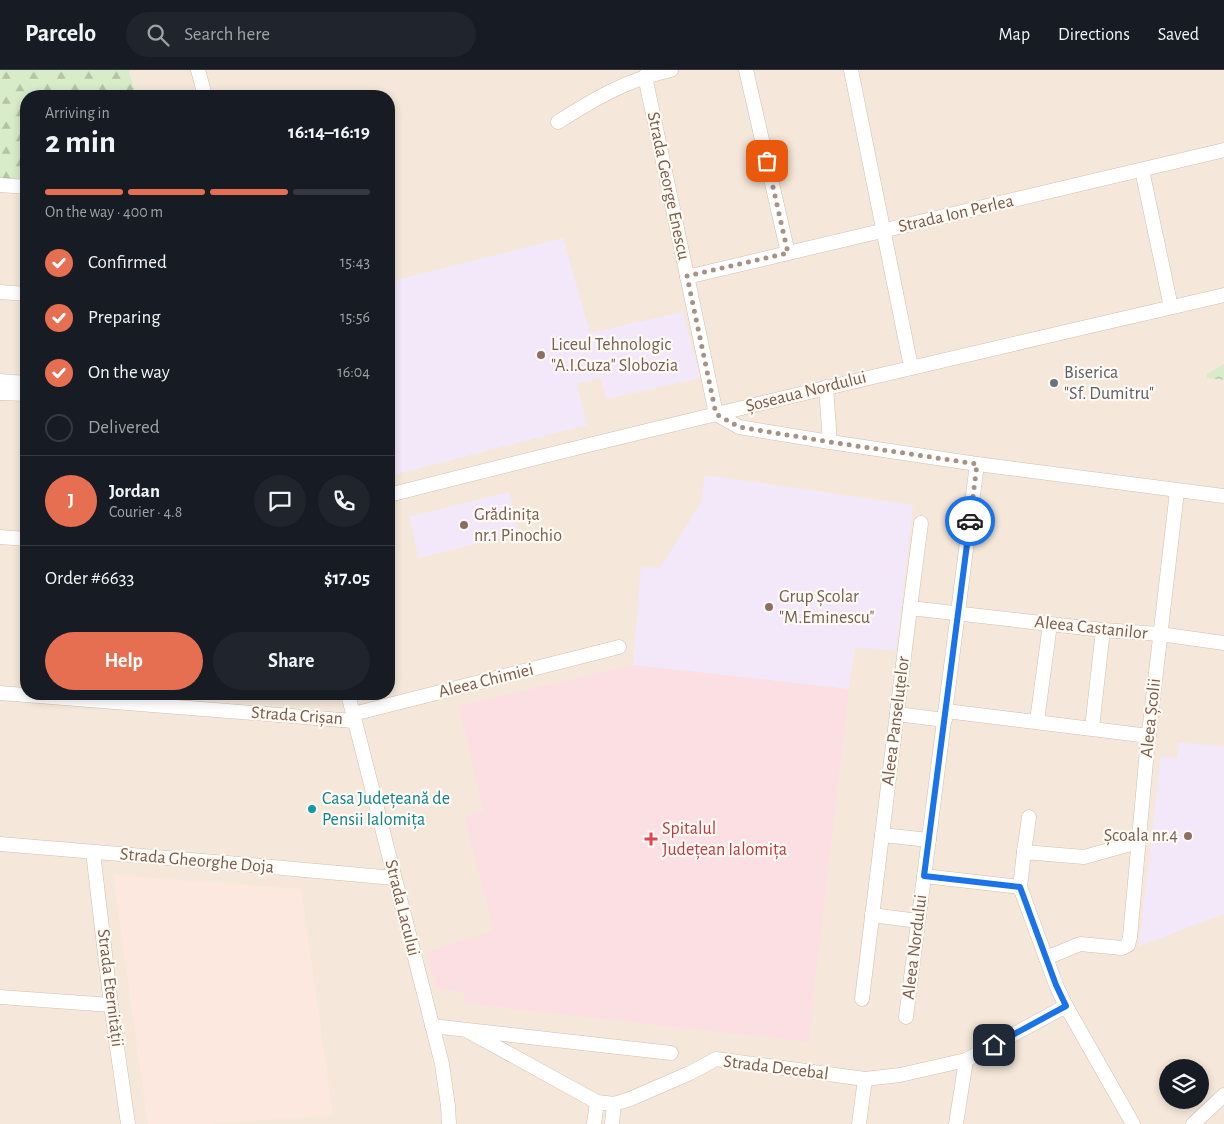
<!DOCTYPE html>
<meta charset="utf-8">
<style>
body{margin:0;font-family:"Alegreya Sans",sans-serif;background:#20242c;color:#f1f3f6;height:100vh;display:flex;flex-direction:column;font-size:19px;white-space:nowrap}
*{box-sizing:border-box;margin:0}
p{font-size:16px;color:#9ea1a6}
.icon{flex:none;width:28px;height:28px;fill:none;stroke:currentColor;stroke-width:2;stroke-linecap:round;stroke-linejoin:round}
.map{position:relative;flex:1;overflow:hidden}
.panel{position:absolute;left:20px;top:20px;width:375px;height:610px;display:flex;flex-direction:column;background:#171b24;border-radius:20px;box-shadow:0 2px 8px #0003}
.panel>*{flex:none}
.fabs{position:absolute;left:1159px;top:989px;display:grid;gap:10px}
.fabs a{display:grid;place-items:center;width:50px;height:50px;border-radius:50%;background:#171b24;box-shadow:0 2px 8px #0003;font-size:25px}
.pin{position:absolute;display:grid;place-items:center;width:42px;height:42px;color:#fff;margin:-21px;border-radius:10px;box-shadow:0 2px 8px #0006}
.courier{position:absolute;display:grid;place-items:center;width:50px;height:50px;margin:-25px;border:4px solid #1a73e8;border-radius:50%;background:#fff;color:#222;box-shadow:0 1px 6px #0007}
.head em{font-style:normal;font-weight:700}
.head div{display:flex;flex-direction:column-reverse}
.head{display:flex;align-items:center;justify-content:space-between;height:85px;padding:0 25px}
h1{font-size:32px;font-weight:700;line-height:38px}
.bar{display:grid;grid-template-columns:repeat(4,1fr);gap:8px 5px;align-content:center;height:60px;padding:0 25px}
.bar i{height:6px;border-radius:4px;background:#363941}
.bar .active{background:#e76f51}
.bar p{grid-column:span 4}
.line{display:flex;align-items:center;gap:12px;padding:0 25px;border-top:1px solid #363941}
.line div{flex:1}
.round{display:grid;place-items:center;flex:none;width:52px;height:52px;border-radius:26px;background:#20242c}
ol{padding:0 25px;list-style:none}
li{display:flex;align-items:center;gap:15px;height:55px}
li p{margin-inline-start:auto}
li .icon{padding:5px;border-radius:50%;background:#e76f51;color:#fff;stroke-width:4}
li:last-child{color:#9ea1a6}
li i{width:28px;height:28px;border:2px solid #363941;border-radius:50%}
.primary-button{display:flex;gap:10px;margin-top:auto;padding:10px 25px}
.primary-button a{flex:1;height:58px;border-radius:30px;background:#e76f51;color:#fff;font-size:20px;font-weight:700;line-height:58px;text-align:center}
.primary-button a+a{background:#20242c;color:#f1f3f6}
header{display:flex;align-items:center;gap:30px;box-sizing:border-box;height:70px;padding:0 25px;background:#171b24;border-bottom:1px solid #363941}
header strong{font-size:24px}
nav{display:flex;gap:28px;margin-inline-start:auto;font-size:18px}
.search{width:350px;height:45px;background:#20242c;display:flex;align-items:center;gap:12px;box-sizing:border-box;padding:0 18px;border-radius:28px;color:#9ea1a6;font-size:19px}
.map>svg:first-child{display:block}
.residential{fill:#f5e8da;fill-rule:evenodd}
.commercial{fill:#fde8e0}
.education{fill:#f3e8fa}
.medical{fill:#fbdfe3}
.forest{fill:url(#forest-firs)}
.park{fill:url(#park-crowns)}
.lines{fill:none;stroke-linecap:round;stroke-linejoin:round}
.minor-casing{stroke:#d1beb0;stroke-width:15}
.minor{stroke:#fff;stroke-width:14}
.done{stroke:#a89285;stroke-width:5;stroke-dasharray:0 9}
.route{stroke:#1a73e8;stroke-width:6}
.education-dot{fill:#8d6e63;stroke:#fffaf3;stroke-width:2}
.worship-dot{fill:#6b7280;stroke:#fffaf3;stroke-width:2}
.culture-dot{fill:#0f9aa8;stroke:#fffaf3;stroke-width:2}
.health-dot{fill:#e0444e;stroke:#fffaf3;stroke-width:2}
.labels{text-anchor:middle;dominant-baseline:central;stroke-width:4.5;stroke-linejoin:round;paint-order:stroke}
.street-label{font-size:18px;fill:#7a5c4d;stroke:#fffaf3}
.education-label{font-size:18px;fill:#785e54;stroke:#fffaf3;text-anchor:start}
.worship-label{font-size:18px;fill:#5b616d;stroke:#fffaf3;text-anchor:start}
.culture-label{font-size:18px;fill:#0d838f;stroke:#fffaf3;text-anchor:start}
.health-label{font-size:18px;fill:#be3a42;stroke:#fffaf3;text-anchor:start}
</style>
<header>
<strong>Parcelo</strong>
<div class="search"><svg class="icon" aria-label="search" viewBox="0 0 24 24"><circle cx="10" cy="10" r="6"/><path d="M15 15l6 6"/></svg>Search here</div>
<nav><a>Map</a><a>Directions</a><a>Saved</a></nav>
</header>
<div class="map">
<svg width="1224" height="1054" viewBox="0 0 1224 1054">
<defs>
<pattern id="forest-firs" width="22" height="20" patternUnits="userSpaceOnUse" patternTransform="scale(1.25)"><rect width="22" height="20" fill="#d8ecc9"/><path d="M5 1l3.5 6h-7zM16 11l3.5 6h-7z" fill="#b4c2a5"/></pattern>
<pattern id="park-crowns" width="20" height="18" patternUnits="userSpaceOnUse" patternTransform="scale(1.25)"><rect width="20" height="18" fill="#d8ecc9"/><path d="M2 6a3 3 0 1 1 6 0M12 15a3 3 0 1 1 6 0" fill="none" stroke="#b4c2a5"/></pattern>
</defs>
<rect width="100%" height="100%" fill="#fdf6ec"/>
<path class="residential" d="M129 0H1224V1054H0V108L26 111V624H389V26H136ZM1168 998H1200V1030H1168Z"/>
<path class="commercial" d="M113 805 301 819 333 1045 205 1054H148Z"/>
<g class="education">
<path d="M563 168 590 263 683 242 700 308 607 329 600 308 577 314 587 355 389 406V212Z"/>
<path d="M705 405 913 435 896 581 855 577 849 619 633 595 641 497 660 498 701 433Z"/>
<path d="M509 422 519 463 419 488 409 447Z"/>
<path d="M1179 672 1224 677V844L1139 876 1161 687 1177 688Z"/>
</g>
<path class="medical" d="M633 595 849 619 808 972 463 933 464 922 437 919 427 882 494 860 464 748 483 740 459 636Z"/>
<path class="forest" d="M0 0H129L136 26H26V111L0 108Z"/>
<path class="park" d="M1224 294V310L1207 308V304Z"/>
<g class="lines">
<defs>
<g id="minor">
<path d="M198 0 205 26"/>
<path d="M746 0 788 183"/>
<path d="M851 0 911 297"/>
<path d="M645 6 716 344 739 357 830 372 977 394 1224 426"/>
<path d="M558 52C596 28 626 10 671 0"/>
<path d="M1142 100 1171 237"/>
<path d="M0 115 26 117"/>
<path d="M687 207 1224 80"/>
<path d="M0 222 26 224"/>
<path d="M0 311 26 313"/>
<path d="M826 317 830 372"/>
<path d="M0 323 26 324"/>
<path d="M389 425C666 354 945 290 1224 225"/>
<path d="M0 467 26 469"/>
<path d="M910 538 921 453"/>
<path d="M0 623 354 651"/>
<path d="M348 624 442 994 448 1036 449 1054"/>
<path d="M946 641 1149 666"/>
<path d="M353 644 619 577"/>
<path d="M897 644 945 650"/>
<path d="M1037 651 1050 554"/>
<path d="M1092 658 1103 560"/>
<path d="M882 765 910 538 1103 560 1160 564 1224 573"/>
<path d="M0 774 239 794 394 808"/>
<path d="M93 782 111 935 128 1054"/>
<path d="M1024 782 1029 747"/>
<path d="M924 806 1020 817"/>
<path d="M872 845 918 851"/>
<path d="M1046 888 1080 874 1122 878 1128 875 1130 867 1147 680 1177 421"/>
<path d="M0 927 111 935"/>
<path d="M862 929 882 765 929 770"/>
<path d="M906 947 977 394"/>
<path d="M432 956 671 983"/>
<path d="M468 961 597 1032 614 1034 630 1029 690 1003 716 989 865 1009 900 1005 966 990 1066 936"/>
<path d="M594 1054 597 1032"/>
<path d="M612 1054 614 1034"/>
<path d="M859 1054 865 1009"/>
<path d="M956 1054 966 990"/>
<path d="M1133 1054 1066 936 1056 915 1020 817 1024 782 1084 787 1138 772"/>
<path d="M1193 1054 1224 1025"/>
</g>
</defs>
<use href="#minor" class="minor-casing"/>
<use href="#minor" class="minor"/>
</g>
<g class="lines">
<path class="done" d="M767 91 788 183 687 206 716 344 739 357 830 372 977 394 970 451"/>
<path class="route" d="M970 451 924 806 1020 817 1056 915 1066 936 994 975"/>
</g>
<g class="education-dot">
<circle cx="541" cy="285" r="5"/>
<circle cx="464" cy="455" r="5"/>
<circle cx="769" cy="537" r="5"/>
<circle cx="1188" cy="766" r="5"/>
</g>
<circle class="worship-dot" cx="1054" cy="313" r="5"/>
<circle class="culture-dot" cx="312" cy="739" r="5"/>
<path class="health-dot" d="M648.5 761.5h5v5h5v5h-5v5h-5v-5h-5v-5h5z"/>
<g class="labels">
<g class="street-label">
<text transform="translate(668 116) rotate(78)">Strada George Enescu</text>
<text transform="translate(956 144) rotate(-13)">Strada Ion Perlea</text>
<text transform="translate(806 322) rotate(-14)">Șoseaua Nordului</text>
<text transform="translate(1091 558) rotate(6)">Aleea Castanilor</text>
<text transform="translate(486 611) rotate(-14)">Aleea Chimiei</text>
<text transform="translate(297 646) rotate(4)">Strada Crișan</text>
<text transform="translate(1151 648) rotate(-84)">Aleea Școlii</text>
<text transform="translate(896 651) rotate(-83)">Aleea Panseluțelor</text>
<text transform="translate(197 791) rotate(5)">Strada Gheorghe Doja</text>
<text transform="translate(402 838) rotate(76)">Strada Lacului</text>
<text transform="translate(915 877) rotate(-83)">Aleea Nordului</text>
<text transform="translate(110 918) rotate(83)">Strada Eternității</text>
<text transform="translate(776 998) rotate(7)">Strada Decebal</text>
</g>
<g class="education-label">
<text x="551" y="275">Liceul Tehnologic<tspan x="551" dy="21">"A.I.Cuza" Slobozia</tspan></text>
<text x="474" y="445">Grădinița<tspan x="474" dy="21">nr.1 Pinochio</tspan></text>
<text x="779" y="527">Grup Școlar<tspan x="779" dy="21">"M.Eminescu"</tspan></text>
<text x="1178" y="766" text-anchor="end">Școala nr.4</text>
</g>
<g class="worship-label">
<text x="1064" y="303">Biserica<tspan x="1064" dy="21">"Sf. Dumitru"</tspan></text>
</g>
<g class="culture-label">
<text x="322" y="729">Casa Județeană de<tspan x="322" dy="21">Pensii Ialomița</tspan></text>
</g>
<g class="health-label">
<text x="662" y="759">Spitalul<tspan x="662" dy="21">Județean Ialomița</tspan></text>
</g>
</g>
</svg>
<div class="fabs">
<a><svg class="icon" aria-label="layers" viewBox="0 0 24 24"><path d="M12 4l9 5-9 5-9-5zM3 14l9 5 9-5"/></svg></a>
</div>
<div class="pin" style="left:767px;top:91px;background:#ea580c"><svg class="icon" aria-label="bag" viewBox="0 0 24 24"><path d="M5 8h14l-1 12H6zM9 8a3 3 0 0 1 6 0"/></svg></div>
<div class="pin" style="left:994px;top:975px;background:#1f2937"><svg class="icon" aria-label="home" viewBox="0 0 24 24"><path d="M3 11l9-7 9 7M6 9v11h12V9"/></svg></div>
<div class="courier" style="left:970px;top:451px"><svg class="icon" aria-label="car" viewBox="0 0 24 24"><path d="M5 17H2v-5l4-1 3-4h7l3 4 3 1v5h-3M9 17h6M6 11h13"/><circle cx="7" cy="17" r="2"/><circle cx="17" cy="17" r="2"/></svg></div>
<section class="panel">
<div class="head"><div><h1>2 min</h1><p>Arriving in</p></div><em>16:14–16:19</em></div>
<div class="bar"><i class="active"></i><i class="active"></i><i class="active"></i><i></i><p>On the way · 400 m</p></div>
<ol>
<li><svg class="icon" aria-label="check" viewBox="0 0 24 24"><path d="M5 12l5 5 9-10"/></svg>Confirmed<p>15:43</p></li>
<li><svg class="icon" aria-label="check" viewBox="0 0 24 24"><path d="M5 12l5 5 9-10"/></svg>Preparing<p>15:56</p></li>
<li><svg class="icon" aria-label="check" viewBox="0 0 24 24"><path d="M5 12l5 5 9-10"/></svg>On the way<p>16:04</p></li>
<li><i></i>Delivered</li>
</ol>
<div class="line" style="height:90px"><b class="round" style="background:#e76f51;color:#fff">J</b><div><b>Jordan</b><p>Courier · 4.8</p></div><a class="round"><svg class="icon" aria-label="chat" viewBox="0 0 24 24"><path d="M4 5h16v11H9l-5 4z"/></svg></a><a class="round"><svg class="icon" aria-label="phone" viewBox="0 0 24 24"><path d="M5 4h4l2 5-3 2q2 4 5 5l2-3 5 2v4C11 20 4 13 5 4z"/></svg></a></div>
<div class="line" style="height:65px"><div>Order #6633</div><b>$17.05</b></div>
<div class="primary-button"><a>Help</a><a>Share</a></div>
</section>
</div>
